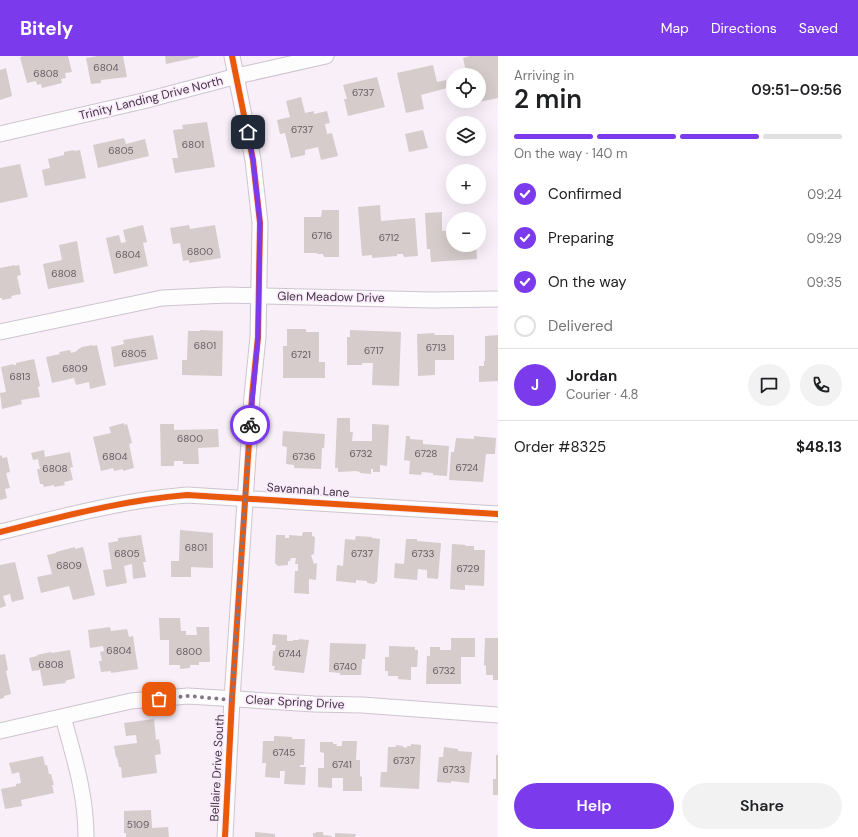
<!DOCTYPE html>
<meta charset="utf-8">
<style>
body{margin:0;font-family:"DM Sans",sans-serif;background:#f2f2f2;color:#202124;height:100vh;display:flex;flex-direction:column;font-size:15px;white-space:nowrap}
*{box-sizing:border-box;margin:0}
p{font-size:13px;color:#757577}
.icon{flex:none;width:22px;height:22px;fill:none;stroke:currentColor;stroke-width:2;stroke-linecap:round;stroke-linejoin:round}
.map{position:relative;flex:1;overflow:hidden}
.side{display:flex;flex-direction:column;background:#fff;width:360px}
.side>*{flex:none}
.tools{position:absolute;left:446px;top:12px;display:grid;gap:8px}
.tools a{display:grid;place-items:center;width:40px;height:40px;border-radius:50%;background:#fff;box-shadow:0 4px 16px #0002;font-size:20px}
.pin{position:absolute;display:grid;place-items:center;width:34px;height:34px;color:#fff;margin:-17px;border-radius:8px;box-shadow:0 2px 6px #0006}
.courier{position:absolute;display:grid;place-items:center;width:40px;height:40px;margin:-20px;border:3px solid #7c3aed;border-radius:50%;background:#fff;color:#222;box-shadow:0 1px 5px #0007}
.head em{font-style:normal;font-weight:600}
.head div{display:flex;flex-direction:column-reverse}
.head{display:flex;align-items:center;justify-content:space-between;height:68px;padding:0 16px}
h1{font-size:26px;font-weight:600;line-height:30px}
.bar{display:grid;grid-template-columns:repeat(4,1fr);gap:6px 4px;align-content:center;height:48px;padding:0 16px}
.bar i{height:5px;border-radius:3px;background:#e0e0e0}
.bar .on{background:#7c3aed}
.bar p{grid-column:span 4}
.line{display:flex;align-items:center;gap:10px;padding:0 16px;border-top:1px solid #e0e0e0}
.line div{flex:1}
.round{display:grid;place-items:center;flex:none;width:42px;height:42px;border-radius:21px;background:#f2f2f2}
ol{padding:0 16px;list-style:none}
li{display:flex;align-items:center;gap:12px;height:44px}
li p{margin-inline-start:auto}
li .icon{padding:4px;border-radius:50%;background:#7c3aed;color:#fff;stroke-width:4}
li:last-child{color:#757577}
li i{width:22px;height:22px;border:2px solid #e0e0e0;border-radius:50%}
.cta{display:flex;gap:8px;margin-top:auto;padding:8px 16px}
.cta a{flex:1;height:46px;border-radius:24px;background:#7c3aed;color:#fff;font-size:16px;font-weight:600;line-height:46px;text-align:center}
.cta a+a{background:#f2f2f2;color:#202124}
header{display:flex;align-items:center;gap:24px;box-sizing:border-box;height:56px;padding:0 20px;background:#7c3aed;color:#fff}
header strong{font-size:19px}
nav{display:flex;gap:22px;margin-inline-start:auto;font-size:14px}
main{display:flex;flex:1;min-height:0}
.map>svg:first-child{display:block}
.building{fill:#d5cccb}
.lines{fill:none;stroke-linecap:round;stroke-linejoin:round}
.minor-casing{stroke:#cdc4cf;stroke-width:17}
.minor{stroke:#fefdfe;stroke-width:15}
.cycleway-casing{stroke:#fbebfd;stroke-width:8}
.cycleway{stroke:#e8590c;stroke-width:6}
.done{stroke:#827783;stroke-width:4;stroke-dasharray:0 7.2}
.route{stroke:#7c3aed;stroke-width:5}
.labels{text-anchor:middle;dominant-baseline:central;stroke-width:3.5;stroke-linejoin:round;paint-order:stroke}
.number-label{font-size:10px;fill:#675c65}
.street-label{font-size:12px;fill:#423743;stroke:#fbebfd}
</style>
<header>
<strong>Bitely</strong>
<nav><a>Map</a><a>Directions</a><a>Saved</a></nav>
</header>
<main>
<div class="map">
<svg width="498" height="781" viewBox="0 0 498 781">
<rect width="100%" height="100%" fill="#f8eff9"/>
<g class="building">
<path d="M24 0H68L72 16 65 17 66 22 61 23 62 27 42 32 41 28 37 29 36 25 27 27 20 1Z"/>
<path d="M98 0H123L127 21 101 24V27L91 28 86 2Z"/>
<path d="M165 0H199V1L166 8Z"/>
<path d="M470 0H498V42L474 47V45H479V19H467L463 2Z"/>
<path d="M433 9 437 26 446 24 447 32 421 39 424 53 406 57 397 17Z"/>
<path d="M6 12 12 40 0 44V14Z"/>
<path d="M377 21 385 51 348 60 344 43H347L343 29Z"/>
<path d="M301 41 305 57 314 55V58L327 55 330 67 325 68 327 78 332 77 338 100 321 104 318 91 305 94V99L291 102 285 77 280 78 277 64 290 61 286 45Z"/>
<path d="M207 66 215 111 175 117 172 102H178L173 74 183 73 182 69Z"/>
<path d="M423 74 428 92 409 96 405 78Z"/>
<path d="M124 82 126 88 145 83 149 100 98 112 93 89Z"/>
<path d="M74 94V95L80 94 86 122 45 130 42 114 50 112 48 103 64 99V96Z"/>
<path d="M20 108 28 141 0 147V112Z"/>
<path d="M380 149 381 165 415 162 418 200 404 201 403 198H397V200L372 202V199L362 200 358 151Z"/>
<path d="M322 154H339V201H324L323 198H317V197H304V161H321Z"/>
<path d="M442 156V175L453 174V189H476L477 203 431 206 430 193H427L425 157Z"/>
<path d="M143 169 147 186 143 187 148 210 114 218 106 182 119 179 121 187 126 186 123 174Z"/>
<path d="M189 169 190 173 215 169 221 202 189 207V204L183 205 180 187 173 188 170 172Z"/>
<path d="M77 185 84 226 48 233 43 208 62 204 59 189Z"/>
<path d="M15 209V210L19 209 21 219 17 220 21 238 11 240 12 242 2 244V242H0V212Z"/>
<path d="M287 273H306V276H319V306H325V322H283V290H287Z"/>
<path d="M200 274 223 275 222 320 182 319V304H187L188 275H200Z"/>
<path d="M350 274 401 276 399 330 372 329 373 307H362V309H347V281H350Z"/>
<path d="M435 277 434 279H454V304H435V319L418 320 417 278Z"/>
<path d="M153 279 158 303 114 311 111 291 124 288 123 284Z"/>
<path d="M498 279V325L479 326V310H484V305H485V280Z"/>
<path d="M93 289V290L97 289 106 329 90 333 89 326 76 329 74 322 52 327 46 301 60 298 59 296 70 294 71 297 77 295V294L82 291Z"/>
<path d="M34 303 40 330 38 331 40 341 21 344 22 348 2 353 0 337 6 336 1 311 13 308V309H16V307Z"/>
<path d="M337 362H350V376H353L352 385H372V368L389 369 387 410 380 409V416H373V413H371V418L360 417V416L356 415 338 416V412H335Z"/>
<path d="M124 367V369L127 368 132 387 129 388 134 412 123 415V413L114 415 113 412 101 415 93 381 111 377 109 371Z"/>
<path d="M160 368H174V374L218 373 219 391 198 392 199 408H183V405H174V410H161Z"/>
<path d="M283 375 325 378 324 392H322L321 413 294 412V409L286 408 287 391 282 390Z"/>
<path d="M406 380H410V383L423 384V388L449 390 447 420 433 419V417L422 416 421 419 409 418 410 405 404 404Z"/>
<path d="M474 380 496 382 495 398H486L483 426 449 424 451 396H454L456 382 474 383Z"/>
<path d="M44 394 45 401 70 396 73 411 70 412 73 424 64 426 65 429 54 431V429L44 431 43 428H40L37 413H40L38 403 33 404 31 397Z"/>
<path d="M2 399V402L7 401 10 416 6 417 10 432 5 433 7 442 0 444V400Z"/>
<path d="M180 474 213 477V512L191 511V521H171V505H179Z"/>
<path d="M303 476H312V480L315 481 314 498 311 499 314 508 317 507 316 524 309 523V538L294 537 295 515H298V508H295L296 502H291L290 505H288V509L278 510 275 507 276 479H285V482H289V479L302 480Z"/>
<path d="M141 479 146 506H143L146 521 133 523 132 508 124 510 127 527 106 531 103 514 112 513 108 487 118 485V482Z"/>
<path d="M356 480 372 481V482L380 483 377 526H375V528L367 527V525L356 524V527L336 525 337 509 343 510 345 483 355 484Z"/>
<path d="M406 483H417V485L441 487 438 523 427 522V514L418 513 417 524 394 522 395 507 404 508Z"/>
<path d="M452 488 466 489V490H474V494H485L484 530 465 529V534L450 533Z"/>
<path d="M75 491V493L83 491 95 539 73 544 69 530 41 537 37 521 52 518 47 499 56 497V496Z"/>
<path d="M15 506 24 543 12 546 10 538 3 540 6 550 0 552V509Z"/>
<path d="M159 562H180L181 575H186V579H197L196 571H209L210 606H199V609H190V612L180 613V609H169V584H160Z"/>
<path d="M110 571 111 575 127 573 129 581 133 580 138 613 111 617V615L101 616 99 605H102L100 596 104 595 103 590 90 592 88 574Z"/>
<path d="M273 578 287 579V585H293V584H299V583L309 584 304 617 274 614 275 610H272L273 595H275L276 589H272Z"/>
<path d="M451 582H475V601H461V628H426L427 600H430V591H440V594H451Z"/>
<path d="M485 582H498V624H493V619H486V610L484 609Z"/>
<path d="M330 587 366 588 365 603H362L361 619H340V617L329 616Z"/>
<path d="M389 590 415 591V594H418L417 611H411V624L398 623V620H388V615H385V601H389Z"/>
<path d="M70 594 75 622 65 625 66 627 43 630 40 614 32 615 29 602 37 600V599L51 596 52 597Z"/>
<path d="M5 598 8 614 6 615 11 638 4 640V642L0 643V599Z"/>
<path d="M154 663 156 684 159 683 161 698 155 699 157 717 122 722 121 711H119L117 701 116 702 114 690 137 687 136 679 126 680 124 667Z"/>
<path d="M274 680 292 681V683H305L304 709H300V711H306L305 729 284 728 285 715H280V722L265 721 266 707H262L263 685H274Z"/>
<path d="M342 685H357L356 704H360V720L362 721V735H343V722H332V732L318 731V712H324V697L320 696V686H333V688H337L336 690H342Z"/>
<path d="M411 688 421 689 419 733 380 731 381 716H387L388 691H396V689L403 690V691L407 692V690H411Z"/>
<path d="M444 691 458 693V695L472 696 469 727 451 725V727L437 726 439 701H443Z"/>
<path d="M496 699H498V739H493V723H496Z"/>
<path d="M43 700 45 709H47L49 718H51L54 729H52L54 737 21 744 22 750 5 753 1 733 16 730V728L21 727 19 716 12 718 9 707Z"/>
<path d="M151 754 152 772 168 771 169 781H126V777H124V755Z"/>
<path d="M255 776 275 778V781H255Z"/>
<path d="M316 776H323V779L332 780V781H313V777H316Z"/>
<path d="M335 777 356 778 355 781H335Z"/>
</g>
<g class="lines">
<defs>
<g id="minor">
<path d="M0 78 143 45 237 20 326 0"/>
<path d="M0 276 162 242 226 239 432 244 498 243"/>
<path d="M0 476C61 461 123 444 187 439L498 458"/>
<path d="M63 661C74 701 86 738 86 781"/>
<path d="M0 675 131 645 188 640 314 648 362 649 498 659"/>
<path d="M225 781 232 643 252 340 258 281 260 167 253 104 232 0"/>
</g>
</defs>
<use href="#minor" class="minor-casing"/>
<use href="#minor" class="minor"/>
<defs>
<g id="cycleway">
<path d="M0 476C61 461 123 444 187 439L498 458"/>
<path d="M225 781 232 643 252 340 258 281 260 167 253 104 232 0"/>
</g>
</defs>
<use href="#cycleway" class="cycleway-casing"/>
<use href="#cycleway" class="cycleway"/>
</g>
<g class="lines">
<path class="done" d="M159 643 188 640 232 644 250 369"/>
<path class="route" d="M248 76 253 104 260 167 258 281 250 369"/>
</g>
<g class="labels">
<g class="number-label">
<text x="106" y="11">6804</text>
<text x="46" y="17">6808</text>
<text x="363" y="36">6737</text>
<text x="302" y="73">6737</text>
<text x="193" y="88">6801</text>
<text x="121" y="94">6805</text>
<text x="322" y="179">6716</text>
<text x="389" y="181">6712</text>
<text x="200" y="195">6800</text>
<text x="128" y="198">6804</text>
<text x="64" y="217">6808</text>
<text x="205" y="289">6801</text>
<text x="436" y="291">6713</text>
<text x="374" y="294">6717</text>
<text x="134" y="297">6805</text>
<text x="301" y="298">6721</text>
<text x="75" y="312">6809</text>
<text x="20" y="320">6813</text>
<text x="190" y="382">6800</text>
<text x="361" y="397">6732</text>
<text x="426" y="397">6728</text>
<text x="115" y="400">6804</text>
<text x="304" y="400">6736</text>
<text x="467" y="411">6724</text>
<text x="55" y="412">6808</text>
<text x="196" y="491">6801</text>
<text x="127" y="497">6805</text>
<text x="362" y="497">6737</text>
<text x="423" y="497">6733</text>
<text x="69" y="509">6809</text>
<text x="468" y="512">6729</text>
<text x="119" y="594">6804</text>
<text x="189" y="595">6800</text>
<text x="290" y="597">6744</text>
<text x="51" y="608">6808</text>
<text x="345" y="610">6740</text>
<text x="444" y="614">6732</text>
<text x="284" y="696">6745</text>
<text x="404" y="704">6737</text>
<text x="342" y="708">6741</text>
<text x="454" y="713">6733</text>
<text x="138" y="768">5109</text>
</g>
<g class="street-label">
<text transform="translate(151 42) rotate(-14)">Trinity Landing Drive North</text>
<text transform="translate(331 241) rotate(1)">Glen Meadow Drive</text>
<text transform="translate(308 434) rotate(4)">Savannah Lane</text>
<text transform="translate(295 646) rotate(3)">Clear Spring Drive</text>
<text transform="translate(217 712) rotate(-87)">Bellaire Drive South</text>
</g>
</g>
</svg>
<div class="tools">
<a><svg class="icon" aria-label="locate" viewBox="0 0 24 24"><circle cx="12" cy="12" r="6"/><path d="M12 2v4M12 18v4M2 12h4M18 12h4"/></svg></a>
<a><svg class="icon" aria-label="layers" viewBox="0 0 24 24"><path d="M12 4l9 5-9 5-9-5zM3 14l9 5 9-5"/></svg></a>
<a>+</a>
<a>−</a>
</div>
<div class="pin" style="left:159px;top:643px;background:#ea580c"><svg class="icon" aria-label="bag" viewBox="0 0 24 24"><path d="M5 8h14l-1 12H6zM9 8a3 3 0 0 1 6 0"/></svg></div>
<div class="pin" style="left:248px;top:76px;background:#1f2937"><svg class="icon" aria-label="home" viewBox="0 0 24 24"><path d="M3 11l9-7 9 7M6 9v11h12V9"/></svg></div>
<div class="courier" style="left:250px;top:369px"><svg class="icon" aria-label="bike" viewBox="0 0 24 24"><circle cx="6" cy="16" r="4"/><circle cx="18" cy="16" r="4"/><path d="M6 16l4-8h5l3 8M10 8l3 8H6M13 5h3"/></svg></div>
</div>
<section class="side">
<div class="head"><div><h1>2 min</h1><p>Arriving in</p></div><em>09:51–09:56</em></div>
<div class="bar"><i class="on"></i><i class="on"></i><i class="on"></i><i></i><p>On the way · 140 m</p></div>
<ol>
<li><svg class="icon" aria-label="check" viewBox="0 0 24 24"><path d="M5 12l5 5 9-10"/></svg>Confirmed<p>09:24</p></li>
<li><svg class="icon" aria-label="check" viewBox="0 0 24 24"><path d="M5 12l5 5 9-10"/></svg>Preparing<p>09:29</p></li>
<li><svg class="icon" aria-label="check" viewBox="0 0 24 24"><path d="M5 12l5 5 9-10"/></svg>On the way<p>09:35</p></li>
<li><i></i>Delivered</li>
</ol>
<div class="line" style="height:72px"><b class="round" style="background:#7c3aed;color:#fff">J</b><div><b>Jordan</b><p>Courier · 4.8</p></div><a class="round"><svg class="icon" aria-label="chat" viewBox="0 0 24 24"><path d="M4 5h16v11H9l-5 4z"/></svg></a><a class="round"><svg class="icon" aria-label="phone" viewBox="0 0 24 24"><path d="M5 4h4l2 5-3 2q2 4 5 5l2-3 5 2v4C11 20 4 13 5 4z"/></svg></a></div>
<div class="line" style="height:52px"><div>Order #8325</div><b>$48.13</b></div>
<div class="cta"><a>Help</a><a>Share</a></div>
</section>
</main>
